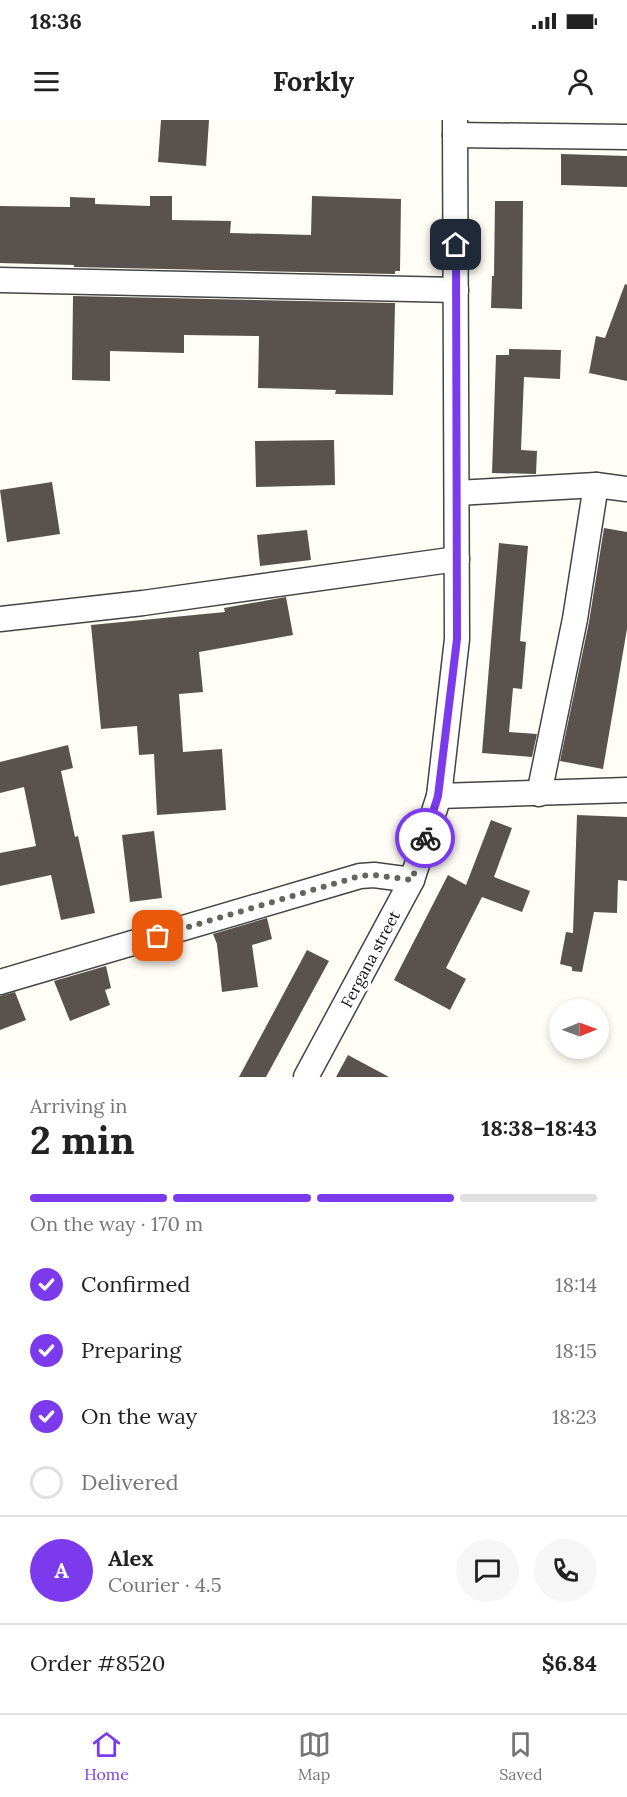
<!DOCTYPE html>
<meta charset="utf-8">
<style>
body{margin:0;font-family:Lora,serif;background:#f6f6f6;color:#222;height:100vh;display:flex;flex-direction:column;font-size:22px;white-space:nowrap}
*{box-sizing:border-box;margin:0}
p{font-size:20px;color:#767676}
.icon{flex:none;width:33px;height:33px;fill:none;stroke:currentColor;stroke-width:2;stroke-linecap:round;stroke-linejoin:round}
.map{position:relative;height:957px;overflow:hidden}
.side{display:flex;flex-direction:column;background:#fff;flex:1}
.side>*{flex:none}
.needle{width:39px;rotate:89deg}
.tools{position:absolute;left:549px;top:879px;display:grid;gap:12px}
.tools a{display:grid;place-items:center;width:60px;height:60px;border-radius:50%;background:#fff;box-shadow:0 3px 9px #0003;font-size:30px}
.pin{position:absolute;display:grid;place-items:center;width:51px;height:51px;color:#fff;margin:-26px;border-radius:12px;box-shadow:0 3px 9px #0006}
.courier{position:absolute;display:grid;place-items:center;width:60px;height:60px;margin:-30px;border:4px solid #7c3aed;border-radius:50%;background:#fff;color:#222;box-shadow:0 2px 8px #0007}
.head em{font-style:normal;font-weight:700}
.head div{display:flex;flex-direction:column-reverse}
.head{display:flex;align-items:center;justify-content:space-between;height:102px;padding:0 30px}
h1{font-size:39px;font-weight:700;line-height:45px}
.bar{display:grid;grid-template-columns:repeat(4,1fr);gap:9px 6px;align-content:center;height:72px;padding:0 30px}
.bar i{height:8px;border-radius:4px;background:#e0e0e0}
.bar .selected{background:#7c3aed}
.bar p{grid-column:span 4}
.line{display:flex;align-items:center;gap:15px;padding:0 30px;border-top:2px solid #e0e0e0}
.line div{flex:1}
.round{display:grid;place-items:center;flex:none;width:63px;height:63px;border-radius:32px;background:#f6f6f6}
ol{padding:0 30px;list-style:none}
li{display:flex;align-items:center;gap:18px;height:66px}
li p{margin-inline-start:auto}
li .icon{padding:6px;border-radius:50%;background:#7c3aed;color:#fff;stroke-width:4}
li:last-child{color:#767676}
li i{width:33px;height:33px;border:3px solid #e0e0e0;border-radius:50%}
.status{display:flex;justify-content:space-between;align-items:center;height:42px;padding:0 30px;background:#fff;direction:ltr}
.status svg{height:16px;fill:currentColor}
header{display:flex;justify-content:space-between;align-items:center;height:78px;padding:0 30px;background:#fff;font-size:27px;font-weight:700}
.tab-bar{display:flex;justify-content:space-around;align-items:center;height:84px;border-top:2px solid #e0e0e0;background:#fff;font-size:16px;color:#767676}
.tab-bar a{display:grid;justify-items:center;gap:3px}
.tab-bar .selected{color:#7c3aed}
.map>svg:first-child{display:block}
.building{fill:#5a524d}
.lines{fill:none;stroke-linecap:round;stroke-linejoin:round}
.minor-casing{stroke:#444;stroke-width:27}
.minor{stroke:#fff;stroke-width:24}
.done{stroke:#646461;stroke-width:6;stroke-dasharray:0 10.8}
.route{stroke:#7c3aed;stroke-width:8}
.labels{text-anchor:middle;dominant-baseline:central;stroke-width:6;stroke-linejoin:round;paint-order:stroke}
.street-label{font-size:16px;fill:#111;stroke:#fff}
</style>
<div class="status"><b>18:36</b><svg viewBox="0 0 49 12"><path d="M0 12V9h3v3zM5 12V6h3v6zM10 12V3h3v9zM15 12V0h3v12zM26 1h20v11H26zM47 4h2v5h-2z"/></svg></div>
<header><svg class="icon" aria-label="menu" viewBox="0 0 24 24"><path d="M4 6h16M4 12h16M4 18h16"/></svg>Forkly<svg class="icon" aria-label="person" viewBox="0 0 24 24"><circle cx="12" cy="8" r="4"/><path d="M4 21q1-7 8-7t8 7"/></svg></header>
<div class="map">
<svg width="627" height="957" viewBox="0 0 627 957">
<rect width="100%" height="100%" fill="#fffdf5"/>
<g class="building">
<path d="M161 0H209L206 46 158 42Z"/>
<path d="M561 34 627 36V67L561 65Z"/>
<path d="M150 76H172V100L231 101 230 113 311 115 312 76 401 79 400 151H395V154L74 147V145L0 143V86L70 87V77L95 78V84L150 86Z"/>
<path d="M495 81H523L522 189 491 188 492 156H494Z"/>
<path d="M625 164 627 165V261L589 253 596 216 605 218Z"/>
<path d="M73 176 395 183 393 275 335 274 336 270 258 268 259 216 184 215V233L110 231V261L72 260Z"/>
<path d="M509 229 561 230 560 259 524 257 521 330 537 331 536 354 492 353 496 235H509Z"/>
<path d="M334 320 335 365 256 367 255 321Z"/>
<path d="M52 362 60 414 7 422 0 370Z"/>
<path d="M604 408 627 412V509L603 649 560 641 589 502Z"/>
<path d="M307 410 311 440 260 446 257 415Z"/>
<path d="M499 423 528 426 520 521 526 522 522 569 513 568 509 612 537 614 532 637 482 633Z"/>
<path d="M286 477 293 515 199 532 203 572 179 574 183 632 222 629 226 690 157 695 154 634 139 635 137 606 101 609 91 505 225 492 224 488Z"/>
<path d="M68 625 73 648 61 651 75 717 78 716 95 793 61 800 51 755 0 766V733L36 726 24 667 0 673V642Z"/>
<path d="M577 695 627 697V761L618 760 617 793 594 792 582 852 572 851V847L560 844 566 812 573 813Z"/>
<path d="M491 700 512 708 494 757 530 771 522 792 482 777 446 848 466 859 450 890 394 860 448 755 466 765Z"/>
<path d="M154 711 162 778 130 782 122 715Z"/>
<path d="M267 798 272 819 252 825 258 867 222 872 217 824 213 814Z"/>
<path d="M307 830 329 841 266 957H239Z"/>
<path d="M106 846 111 868 105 870 110 885 70 901 54 861Z"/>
<path d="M15 872 26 900 0 910V876Z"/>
<path d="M348 935 389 957H336Z"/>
</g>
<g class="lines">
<defs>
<g id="minor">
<path d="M455 15 627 17"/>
<path d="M0 160 456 170"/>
<path d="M457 373 596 365 627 369"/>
<path d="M0 499 143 483 457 439"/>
<path d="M539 674 575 499 596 365"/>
<path d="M439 676 627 670"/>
<path d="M0 862 360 756 374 755 412 760"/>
<path d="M306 957 412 760 439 676 457 519 455 0"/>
</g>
</defs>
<use href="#minor" class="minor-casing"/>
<use href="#minor" class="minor"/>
</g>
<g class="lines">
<path class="done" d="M158 816 360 756 374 755 412 760 425 718"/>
<path class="route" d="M425 718 438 676 457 519 456 125"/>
</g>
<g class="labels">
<g class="street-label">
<text transform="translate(370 839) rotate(-62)">Fergana street</text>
</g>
</g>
</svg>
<div class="tools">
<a><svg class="needle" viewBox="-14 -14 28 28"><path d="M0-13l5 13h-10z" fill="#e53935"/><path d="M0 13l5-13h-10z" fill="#767676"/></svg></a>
</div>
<div class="pin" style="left:158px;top:816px;background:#ea580c"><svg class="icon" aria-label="bag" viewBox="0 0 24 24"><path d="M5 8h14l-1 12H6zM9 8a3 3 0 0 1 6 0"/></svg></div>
<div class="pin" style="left:456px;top:125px;background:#1f2937"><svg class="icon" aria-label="home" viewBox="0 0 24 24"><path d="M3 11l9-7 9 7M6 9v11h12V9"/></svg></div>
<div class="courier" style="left:425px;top:718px"><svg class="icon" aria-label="bike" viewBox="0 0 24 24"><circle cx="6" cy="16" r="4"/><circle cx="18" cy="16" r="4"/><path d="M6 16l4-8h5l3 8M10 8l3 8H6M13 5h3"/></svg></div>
</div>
<section class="side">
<div class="head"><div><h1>2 min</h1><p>Arriving in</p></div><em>18:38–18:43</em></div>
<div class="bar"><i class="selected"></i><i class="selected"></i><i class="selected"></i><i></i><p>On the way · 170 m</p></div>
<ol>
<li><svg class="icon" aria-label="check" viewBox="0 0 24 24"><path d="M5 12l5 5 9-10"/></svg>Confirmed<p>18:14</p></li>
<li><svg class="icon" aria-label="check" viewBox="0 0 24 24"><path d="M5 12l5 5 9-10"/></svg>Preparing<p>18:15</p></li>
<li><svg class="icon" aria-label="check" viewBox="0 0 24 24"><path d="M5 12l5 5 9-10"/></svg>On the way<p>18:23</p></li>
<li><i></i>Delivered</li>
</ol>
<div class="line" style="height:108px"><b class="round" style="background:#7c3aed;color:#fff">A</b><div><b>Alex</b><p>Courier · 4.5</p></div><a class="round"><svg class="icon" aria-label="chat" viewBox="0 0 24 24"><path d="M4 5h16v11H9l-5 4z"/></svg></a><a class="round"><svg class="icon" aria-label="phone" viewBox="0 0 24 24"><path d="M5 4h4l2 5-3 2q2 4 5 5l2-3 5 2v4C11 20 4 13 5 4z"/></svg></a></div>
<div class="line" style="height:78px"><div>Order #8520</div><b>$6.84</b></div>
</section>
<nav class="tab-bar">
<a class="selected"><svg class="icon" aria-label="home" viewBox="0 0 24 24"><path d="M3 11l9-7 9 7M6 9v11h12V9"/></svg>Home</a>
<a><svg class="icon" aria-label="map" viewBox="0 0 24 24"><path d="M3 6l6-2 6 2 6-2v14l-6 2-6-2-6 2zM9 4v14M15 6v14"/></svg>Map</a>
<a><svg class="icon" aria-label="saved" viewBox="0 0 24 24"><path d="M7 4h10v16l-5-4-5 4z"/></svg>Saved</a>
</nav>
